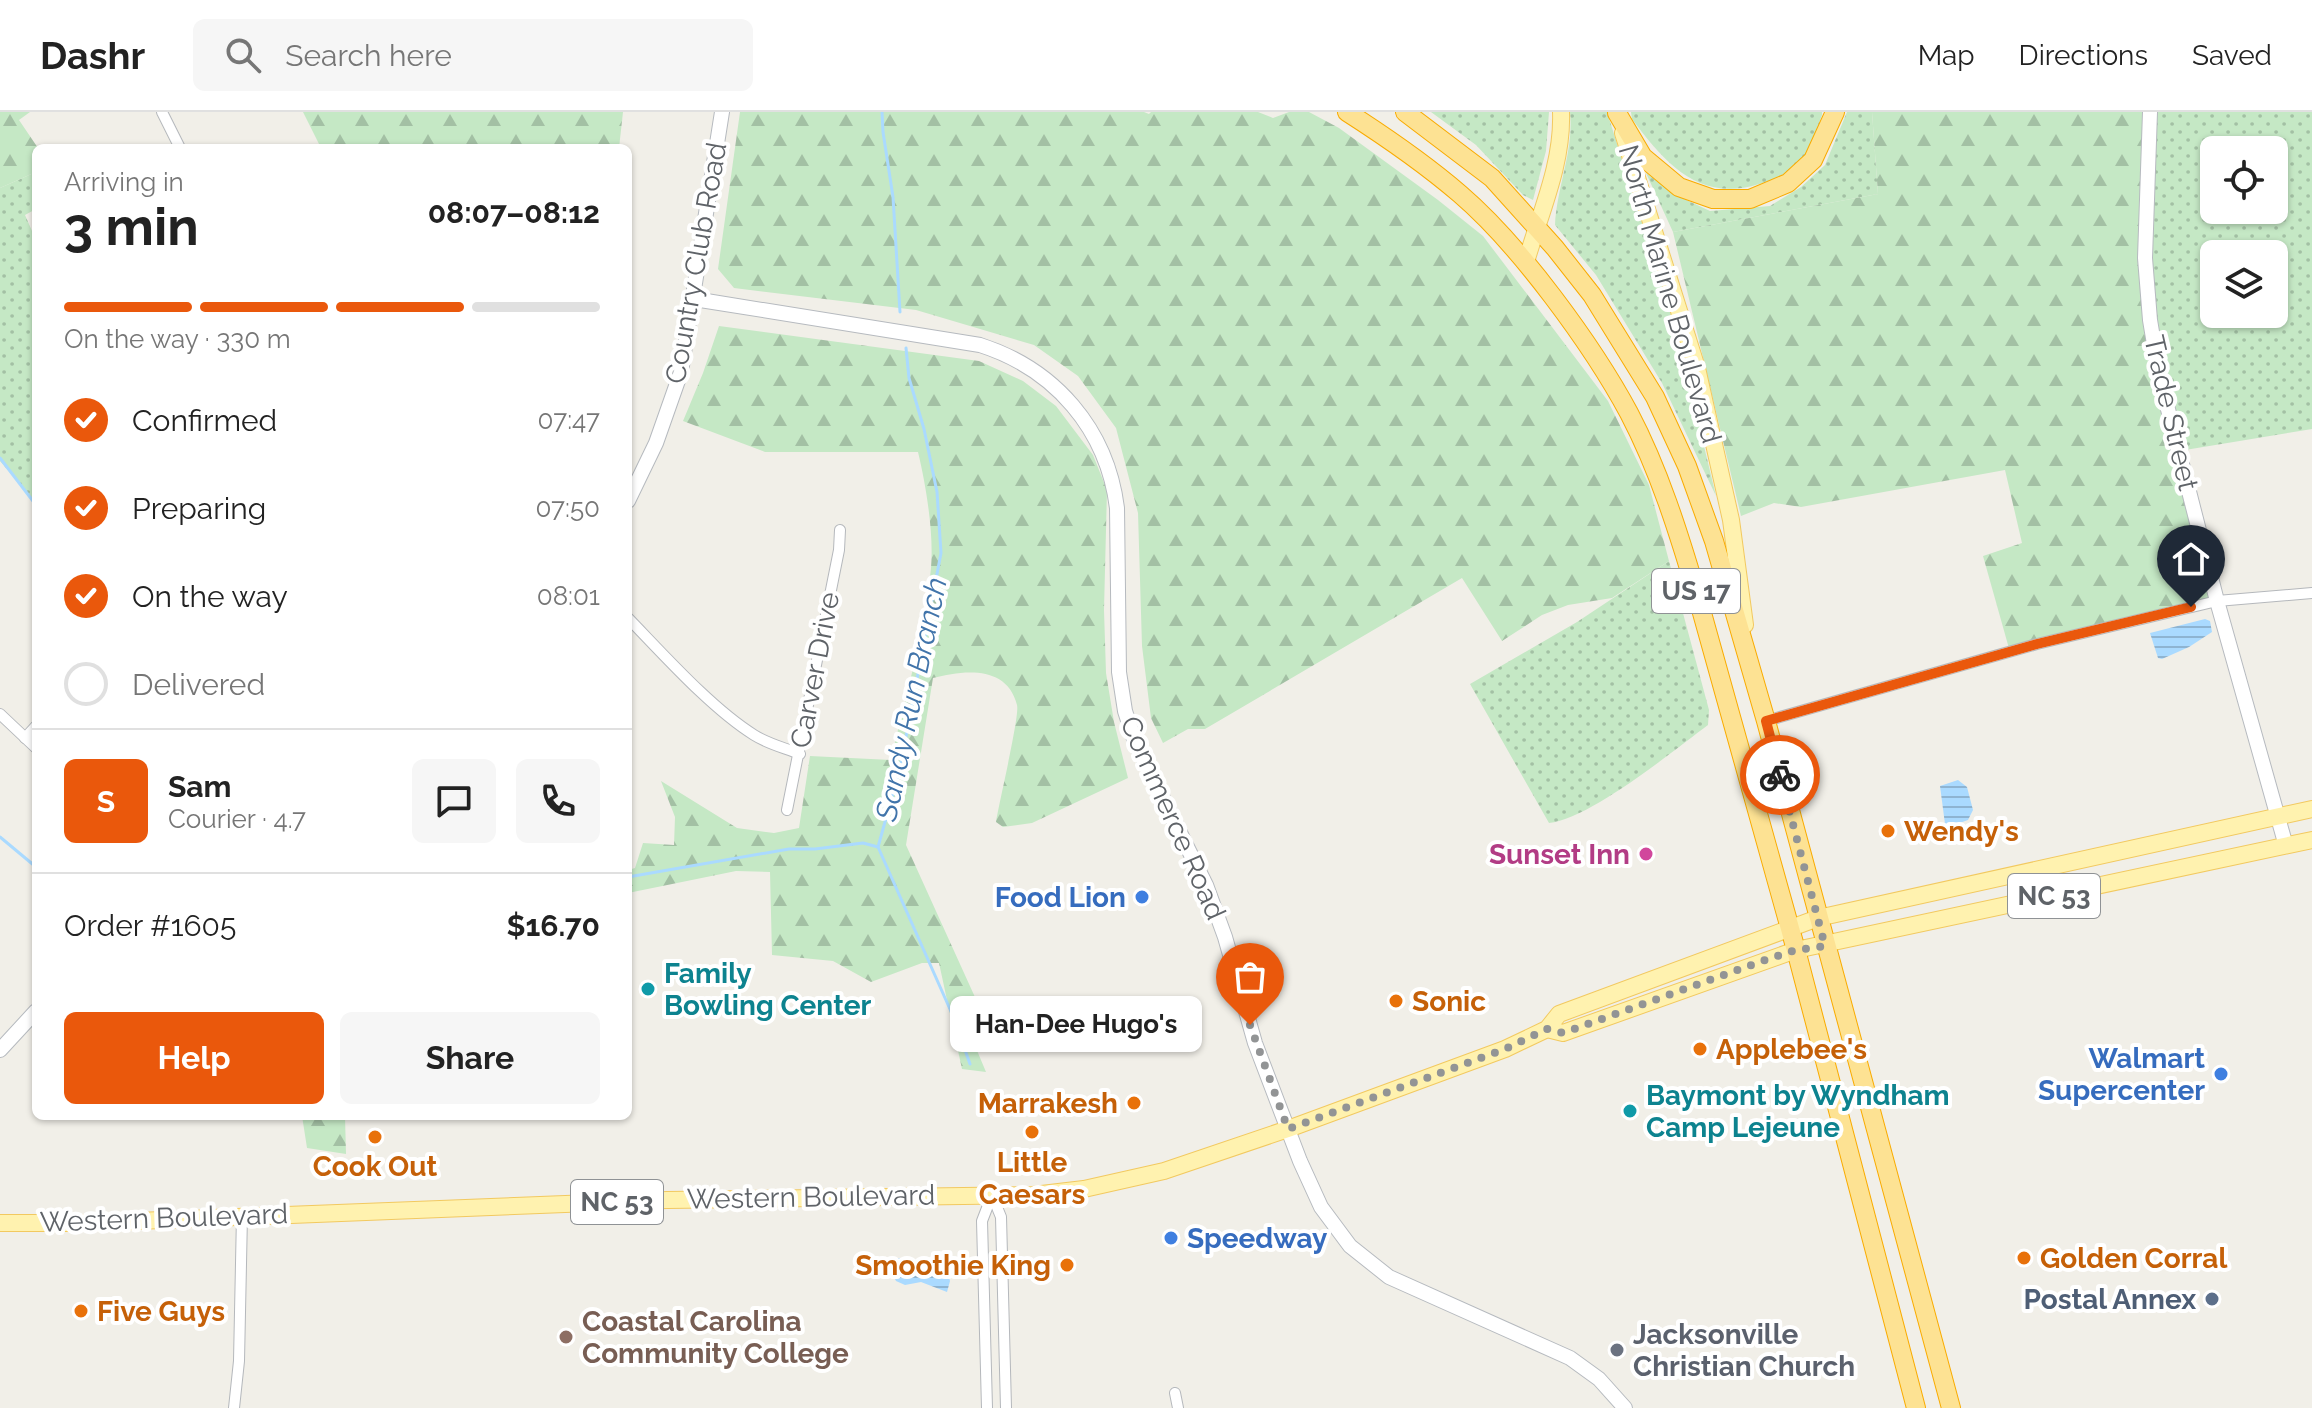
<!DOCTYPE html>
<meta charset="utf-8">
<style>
body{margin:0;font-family:Raleway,sans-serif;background:#f6f6f6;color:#222;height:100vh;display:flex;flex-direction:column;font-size:30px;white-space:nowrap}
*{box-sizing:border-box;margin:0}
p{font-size:26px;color:#767676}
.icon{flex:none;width:44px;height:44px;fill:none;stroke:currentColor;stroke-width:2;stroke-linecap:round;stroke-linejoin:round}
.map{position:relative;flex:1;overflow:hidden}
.details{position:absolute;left:32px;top:32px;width:600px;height:976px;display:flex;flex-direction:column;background:#fff;border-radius:12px;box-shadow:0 2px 6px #0004}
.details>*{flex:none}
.controls{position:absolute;left:2200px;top:24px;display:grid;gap:16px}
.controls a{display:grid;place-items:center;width:88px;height:88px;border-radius:12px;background:#fff;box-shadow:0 2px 6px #0004;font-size:40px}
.pin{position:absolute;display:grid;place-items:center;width:68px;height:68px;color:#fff;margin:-82px -34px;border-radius:50% 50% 50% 0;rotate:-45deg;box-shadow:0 0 8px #0007}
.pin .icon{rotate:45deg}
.courier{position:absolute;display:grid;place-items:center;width:80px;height:80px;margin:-40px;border:6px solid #ea580c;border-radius:50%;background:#fff;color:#222;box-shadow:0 2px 10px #0007}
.bubble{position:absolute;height:56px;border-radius:12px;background:#fff;box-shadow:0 2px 6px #0004;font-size:26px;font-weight:700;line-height:56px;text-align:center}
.headline em{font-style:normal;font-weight:700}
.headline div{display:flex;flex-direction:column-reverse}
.headline{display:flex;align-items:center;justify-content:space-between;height:136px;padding:0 32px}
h1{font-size:52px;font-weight:700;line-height:60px}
.bar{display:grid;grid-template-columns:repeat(4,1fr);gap:12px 8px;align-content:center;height:96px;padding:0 32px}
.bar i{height:10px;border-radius:6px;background:#e0e0e0}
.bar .active{background:#ea580c}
.bar p{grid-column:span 4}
.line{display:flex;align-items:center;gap:20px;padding:0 32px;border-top:2px solid #e0e0e0}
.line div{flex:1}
.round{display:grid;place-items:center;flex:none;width:84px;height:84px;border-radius:12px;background:#f6f6f6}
ol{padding:0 32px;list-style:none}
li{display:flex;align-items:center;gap:24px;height:88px}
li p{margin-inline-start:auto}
li .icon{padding:8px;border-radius:50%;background:#ea580c;color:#fff;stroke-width:4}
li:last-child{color:#767676}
li i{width:44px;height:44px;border:4px solid #e0e0e0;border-radius:50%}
.button{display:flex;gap:16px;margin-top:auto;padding:16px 32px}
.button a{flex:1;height:92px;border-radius:12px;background:#ea580c;color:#fff;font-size:32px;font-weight:700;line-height:92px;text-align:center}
.button a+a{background:#f6f6f6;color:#222}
header{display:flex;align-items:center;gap:48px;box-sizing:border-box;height:112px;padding:0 40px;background:#fff;border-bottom:2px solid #e0e0e0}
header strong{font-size:38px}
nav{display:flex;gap:44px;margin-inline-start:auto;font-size:28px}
.search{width:560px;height:72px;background:#f6f6f6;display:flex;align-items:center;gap:20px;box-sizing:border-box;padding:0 28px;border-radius:12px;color:#767676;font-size:30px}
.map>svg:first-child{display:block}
.grass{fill:url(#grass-dots);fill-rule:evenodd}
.forest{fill:url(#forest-firs)}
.water{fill:url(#water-rules)}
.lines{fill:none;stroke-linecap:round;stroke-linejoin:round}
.stream{stroke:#aadaff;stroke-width:3}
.street-casing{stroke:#b5b8bc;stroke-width:12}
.secondary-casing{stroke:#b6babf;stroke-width:16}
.primary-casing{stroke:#f2c960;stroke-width:18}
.highway-casing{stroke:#f9ab00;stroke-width:20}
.street{stroke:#fff;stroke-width:10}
.secondary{stroke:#fff;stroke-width:14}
.primary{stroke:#fff2af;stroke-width:16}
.highway{stroke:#fde293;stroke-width:18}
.done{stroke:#929495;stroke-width:8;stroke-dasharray:0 14.4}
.route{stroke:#ea580c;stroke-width:10}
.food-dot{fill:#e8710a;stroke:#fff;stroke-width:3}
.hotel-dot{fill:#d1479c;stroke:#fff;stroke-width:3}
.shop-dot{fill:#3f7fe0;stroke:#fff;stroke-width:3}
.culture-dot{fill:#0f9aa8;stroke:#fff;stroke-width:3}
.service-dot{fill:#5c6f8a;stroke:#fff;stroke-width:3}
.education-dot{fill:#8d6e63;stroke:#fff;stroke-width:3}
.worship-dot{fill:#6b7280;stroke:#fff;stroke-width:3}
.labels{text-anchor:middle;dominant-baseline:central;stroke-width:8;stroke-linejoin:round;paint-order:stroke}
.shield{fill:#fff;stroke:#8f9295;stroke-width:2}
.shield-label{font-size:26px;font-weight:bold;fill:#5f6368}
.street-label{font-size:28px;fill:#5f6368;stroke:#fff}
.food-label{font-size:28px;font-weight:bold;fill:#c56008;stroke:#fff;text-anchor:start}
.hotel-label{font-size:28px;font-weight:bold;fill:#b23c85;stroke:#fff;text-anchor:end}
.shop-label{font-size:28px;font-weight:bold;fill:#366cbe;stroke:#fff;text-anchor:end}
.culture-label{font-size:28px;font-weight:bold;fill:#0d838f;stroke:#fff;text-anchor:start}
.service-label{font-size:28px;font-weight:bold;fill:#4e5e75;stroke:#fff;text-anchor:end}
.education-label{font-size:28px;font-weight:bold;fill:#785e54;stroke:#fff;text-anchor:start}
.worship-label{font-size:28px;font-weight:bold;fill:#5b616d;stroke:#fff;text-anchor:start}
.water-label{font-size:30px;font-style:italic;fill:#4174aa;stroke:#fff}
</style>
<header>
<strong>Dashr</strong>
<div class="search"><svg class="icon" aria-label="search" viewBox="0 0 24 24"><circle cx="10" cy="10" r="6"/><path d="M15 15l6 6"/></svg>Search here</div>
<nav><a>Map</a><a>Directions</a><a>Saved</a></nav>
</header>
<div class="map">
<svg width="2312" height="1296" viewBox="0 0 2312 1296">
<defs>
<pattern id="grass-dots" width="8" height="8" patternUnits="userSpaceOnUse" patternTransform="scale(2)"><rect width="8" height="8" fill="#c5e8c5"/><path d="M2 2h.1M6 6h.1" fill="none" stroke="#a3c0a4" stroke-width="1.8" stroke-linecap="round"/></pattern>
<pattern id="forest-firs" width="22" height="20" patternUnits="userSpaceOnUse" patternTransform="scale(2)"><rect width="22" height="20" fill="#c5e8c5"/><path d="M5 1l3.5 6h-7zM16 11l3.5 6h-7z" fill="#a3c0a4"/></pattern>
<pattern id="water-rules" width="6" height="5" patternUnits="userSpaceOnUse" patternTransform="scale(2)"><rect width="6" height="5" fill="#aadaff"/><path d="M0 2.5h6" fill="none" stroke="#8eb4d2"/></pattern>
</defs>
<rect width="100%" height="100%" fill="#f1efe8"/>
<g class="grass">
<path d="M1431 0H1549L1546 39 1533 88 1523 83 1476 33Z"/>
<path d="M1570 0H1607L1676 218 1716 384 1662 271 1596 163 1555 113C1557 74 1574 39 1570 0Z"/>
<path d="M1631 0H1822V3C1818 14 1811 40 1803 49 1796 58 1771 69 1759 72 1699 91 1665 51 1632 7Z"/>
<path d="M1847 0H1872L1878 82 1673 120 1646 61 1680 85 1710 99 1770 94 1801 75 1825 53Z"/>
<path d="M2150 0H2312V317L2179 339 2145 146ZM2214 38H2274V98H2214ZM2214 142H2274V202H2214Z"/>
<path d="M36 60V97L25 103 36 128V391L0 349V76Z"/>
<path d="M1669 449 1709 598 1708 613C1673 639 1590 707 1549 711L1470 572 1577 510Z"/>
</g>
<g class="forest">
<path d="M0 0H30L19 8 38 36 36 60 0 76Z"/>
<path d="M303 0H623L619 36H321Z"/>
<path d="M740 0H1144L1149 2 1151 0H1258L1273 6 1289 0H1309L1339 16 1438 88 1483 124 1608 289 1649 373 1669 449 1612 486 1568 493 1542 503 1502 529 1462 466 1205 617H1188L1163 631 1151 606 1142 534 1138 401 1116 316 1078 264 1034 233 916 198 734 176 718 157Z"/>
<path d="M1872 0H2150V208L2217 489 2010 540 1983 444 2022 431 2005 358 1801 395 1774 391 1741 404 1673 120 1878 82Z"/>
<path d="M719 214 979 249 1023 269 1056 294 1093 343 1107 378 1104 498 1106 561 1114 610 1128 666 1032 711 1003 715 996 710C999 691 1020 603 1017 593 1007 553 964 558 933 566L906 733 979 894 963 905 986 960 962 957 939 851H922L871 870 833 849 772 843 770 760 736 759 628 781V758L635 756 643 731 674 733 675 705 661 669 737 716 774 721 799 716 810 644 891 648C905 585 925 520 931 456 934 422 926 373 918 340H765L683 309 703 261Z"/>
<path d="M302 1004H345L346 1042 307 1036Z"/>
</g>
<g class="water">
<path d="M2205 507 2210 509 2212 520 2189 535 2162 547 2158 546 2150 521Z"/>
<path d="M1958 668 1967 675 1973 698 1968 708 1954 713 1945 712 1940 674Z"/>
<path d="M896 1146 904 1147 921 1162 929 1159 938 1151H945L950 1169 947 1180 921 1170 905 1173 896 1169 892 1161Z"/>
</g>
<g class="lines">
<g class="stream">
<path d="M882 0 883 20 893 85 900 200"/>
<path d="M0 346 36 393"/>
<path d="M0 725 36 755"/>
<path d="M878 735 900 656 941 441 937 380 924 317 909 266 906 236"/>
<path d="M878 735 953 904 970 952"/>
<path d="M628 765 789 737H815L863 731 878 735"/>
</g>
<defs>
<g id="street">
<path d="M162 0 180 36"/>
<path d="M628 506C664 543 711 596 754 623 768 632 785 636 800 642"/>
<path d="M0 602 36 636"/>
<path d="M1766 609 2037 532 2217 489 2312 481"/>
<path d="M25 626 36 614"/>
<path d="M787 698 839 438 840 418"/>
<path d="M992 1083 1001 1105 1006 1296"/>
<path d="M1175 1281 1178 1296"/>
<path d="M234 1296 239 1249 242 1103"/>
<path d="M987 1296 982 1109 992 1083"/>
</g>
<g id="secondary">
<path d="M2150 0 2145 146 2150 208 2159 262 2217 489 2286 734"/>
<path d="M694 187 980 233C1055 257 1107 317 1117 396L1119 560 1125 599 1135 630 1206 773 1225 825 1255 931 1300 1049 1321 1095 1350 1134 1389 1165 1570 1246 1599 1267 1625 1296"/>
<path d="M628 389 656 331 681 260 722 0"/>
<path d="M0 938 36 899"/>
</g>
<g id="primary">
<path d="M1623 21 1697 256 1731 408 1745 513"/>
<path d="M1526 150C1540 101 1563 52 1561 0"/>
<path d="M1547 917 1563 921 1796 838 2312 728"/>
<path d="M0 1111H87L667 1088 1033 1083 1084 1077 1164 1059 1288 1017 1505 937 1547 917 1559 902 1818 806 2312 697"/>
</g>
<g id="highway">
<path d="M1347 0C1386 25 1424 51 1460 82 1495 112 1525 148 1553 185 1581 222 1607 260 1629 301 1659 358 1679 422 1697 483L1796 838 1916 1296"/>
<path d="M1405 0 1492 66 1555 136 1592 183 1655 285 1687 354 1714 429 1766 609 1951 1296"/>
<path d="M1617 1 1643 45 1679 75 1713 87H1750L1788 71 1813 48 1835 0"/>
</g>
</defs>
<use href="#street" class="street-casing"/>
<use href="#secondary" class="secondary-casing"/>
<use href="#primary" class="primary-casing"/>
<use href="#highway" class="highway-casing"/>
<use href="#street" class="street"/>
<use href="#secondary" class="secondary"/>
<use href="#primary" class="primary"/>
<use href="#highway" class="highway"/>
</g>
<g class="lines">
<path class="done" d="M1250 913 1288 1017 1505 937 1547 917 1563 921 1768 847 1796 838 1825 834 1780 663"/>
<path class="route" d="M1780 663 1766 609 2037 532 2191 495"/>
</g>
<g class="food-dot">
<circle cx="1888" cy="719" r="8"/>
<circle cx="1396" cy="889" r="8"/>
<circle cx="1700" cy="937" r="8"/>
<circle cx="1134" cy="991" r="8"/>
<circle cx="1032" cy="1020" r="8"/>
<circle cx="375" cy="1025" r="8"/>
<circle cx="2024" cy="1146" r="8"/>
<circle cx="1067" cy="1153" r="8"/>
<circle cx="81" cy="1199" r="8"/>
</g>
<circle class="hotel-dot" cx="1646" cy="742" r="8"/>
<g class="shop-dot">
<circle cx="1142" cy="785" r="8"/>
<circle cx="2221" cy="962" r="8"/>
<circle cx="1171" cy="1126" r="8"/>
</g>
<g class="culture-dot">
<circle cx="648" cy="877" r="8"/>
<circle cx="1630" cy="999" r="8"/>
</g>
<circle class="service-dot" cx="2212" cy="1187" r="8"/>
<circle class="education-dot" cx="566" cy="1225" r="8"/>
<circle class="worship-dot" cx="1617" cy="1238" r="8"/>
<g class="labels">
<g class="shield">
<rect x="1652" y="457" width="88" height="44" rx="6"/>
<rect x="2008" y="762" width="92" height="44" rx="6"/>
<rect x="571" y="1068" width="92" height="44" rx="6"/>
</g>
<g class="shield-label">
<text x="1696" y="479">US 17</text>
<text x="2054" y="784">NC 53</text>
<text x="617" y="1090">NC 53</text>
</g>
<g class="street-label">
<text transform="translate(696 151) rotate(-80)">Country Club Road</text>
<text transform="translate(1670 182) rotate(74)">North Marine Boulevard</text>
<text transform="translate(2171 301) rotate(77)">Trade Street</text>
<text transform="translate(815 558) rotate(-79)">Carver Drive</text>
<text transform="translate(1173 706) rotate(66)">Commerce Road</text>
<text transform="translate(811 1085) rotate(-1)">Western Boulevard</text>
<text transform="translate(164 1106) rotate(-2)">Western Boulevard</text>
</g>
<g class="food-label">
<text x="1904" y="719">Wendy's</text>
<text x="1412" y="889">Sonic</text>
<text x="1716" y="937">Applebee's</text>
<text x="1118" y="991" text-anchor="end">Marrakesh</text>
<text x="1032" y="1050" text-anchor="middle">Little<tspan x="1032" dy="32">Caesars</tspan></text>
<text x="375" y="1054" text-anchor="middle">Cook Out</text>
<text x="2040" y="1146">Golden Corral</text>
<text x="1051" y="1153" text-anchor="end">Smoothie King</text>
<text x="97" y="1199">Five Guys</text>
</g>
<g class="hotel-label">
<text x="1630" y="742">Sunset Inn</text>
</g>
<g class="shop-label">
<text x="1126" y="785">Food Lion</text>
<text x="2205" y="946">Walmart<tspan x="2205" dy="32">Supercenter</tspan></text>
<text x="1187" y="1126" text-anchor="start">Speedway</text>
</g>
<g class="culture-label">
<text x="664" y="861">Family<tspan x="664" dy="32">Bowling Center</tspan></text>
<text x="1646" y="983">Baymont by Wyndham<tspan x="1646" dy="32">Camp Lejeune</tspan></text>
</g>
<g class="service-label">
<text x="2196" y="1187">Postal Annex</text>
</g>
<g class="education-label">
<text x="582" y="1209">Coastal Carolina<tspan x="582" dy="32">Community College</tspan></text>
</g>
<g class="worship-label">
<text x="1633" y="1222">Jacksonville<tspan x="1633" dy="32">Christian Church</tspan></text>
</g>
<g class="water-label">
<text transform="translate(911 587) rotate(-78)">Sandy Run Branch</text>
</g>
</g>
</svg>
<div class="controls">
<a><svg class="icon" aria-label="locate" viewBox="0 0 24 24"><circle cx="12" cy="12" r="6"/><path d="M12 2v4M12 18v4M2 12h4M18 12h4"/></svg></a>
<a><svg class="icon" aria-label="layers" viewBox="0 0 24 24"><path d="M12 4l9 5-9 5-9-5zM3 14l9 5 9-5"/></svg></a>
</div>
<div class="pin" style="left:1250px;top:913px;background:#ea580c"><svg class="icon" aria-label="bag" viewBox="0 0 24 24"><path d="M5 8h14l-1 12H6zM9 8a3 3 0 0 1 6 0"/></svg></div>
<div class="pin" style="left:2191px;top:495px;background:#1f2937"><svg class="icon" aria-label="home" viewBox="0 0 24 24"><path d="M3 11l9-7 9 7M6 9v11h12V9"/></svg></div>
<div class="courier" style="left:1780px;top:663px"><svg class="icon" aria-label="bike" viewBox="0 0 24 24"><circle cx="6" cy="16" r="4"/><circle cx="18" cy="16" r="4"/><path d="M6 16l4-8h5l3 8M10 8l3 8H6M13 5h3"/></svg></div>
<div class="bubble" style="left:950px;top:884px;width:252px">Han-Dee Hugo's</div>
<section class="details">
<div class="headline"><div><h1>3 min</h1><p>Arriving in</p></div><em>08:07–08:12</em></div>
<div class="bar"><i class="active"></i><i class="active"></i><i class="active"></i><i></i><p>On the way · 330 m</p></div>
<ol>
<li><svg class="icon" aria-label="check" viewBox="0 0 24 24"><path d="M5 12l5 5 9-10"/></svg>Confirmed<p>07:47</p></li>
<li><svg class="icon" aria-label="check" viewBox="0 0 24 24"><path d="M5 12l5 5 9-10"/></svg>Preparing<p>07:50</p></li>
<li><svg class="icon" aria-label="check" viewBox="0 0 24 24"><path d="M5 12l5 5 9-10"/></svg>On the way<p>08:01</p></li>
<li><i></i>Delivered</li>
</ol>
<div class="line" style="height:144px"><b class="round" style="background:#ea580c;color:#fff">S</b><div><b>Sam</b><p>Courier · 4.7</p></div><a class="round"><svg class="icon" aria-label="chat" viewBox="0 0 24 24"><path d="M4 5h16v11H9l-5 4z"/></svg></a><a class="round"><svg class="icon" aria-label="phone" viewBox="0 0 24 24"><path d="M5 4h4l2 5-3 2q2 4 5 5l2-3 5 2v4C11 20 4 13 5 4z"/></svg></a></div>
<div class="line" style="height:104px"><div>Order #1605</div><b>$16.70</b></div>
<div class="button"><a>Help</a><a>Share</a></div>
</section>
</div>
